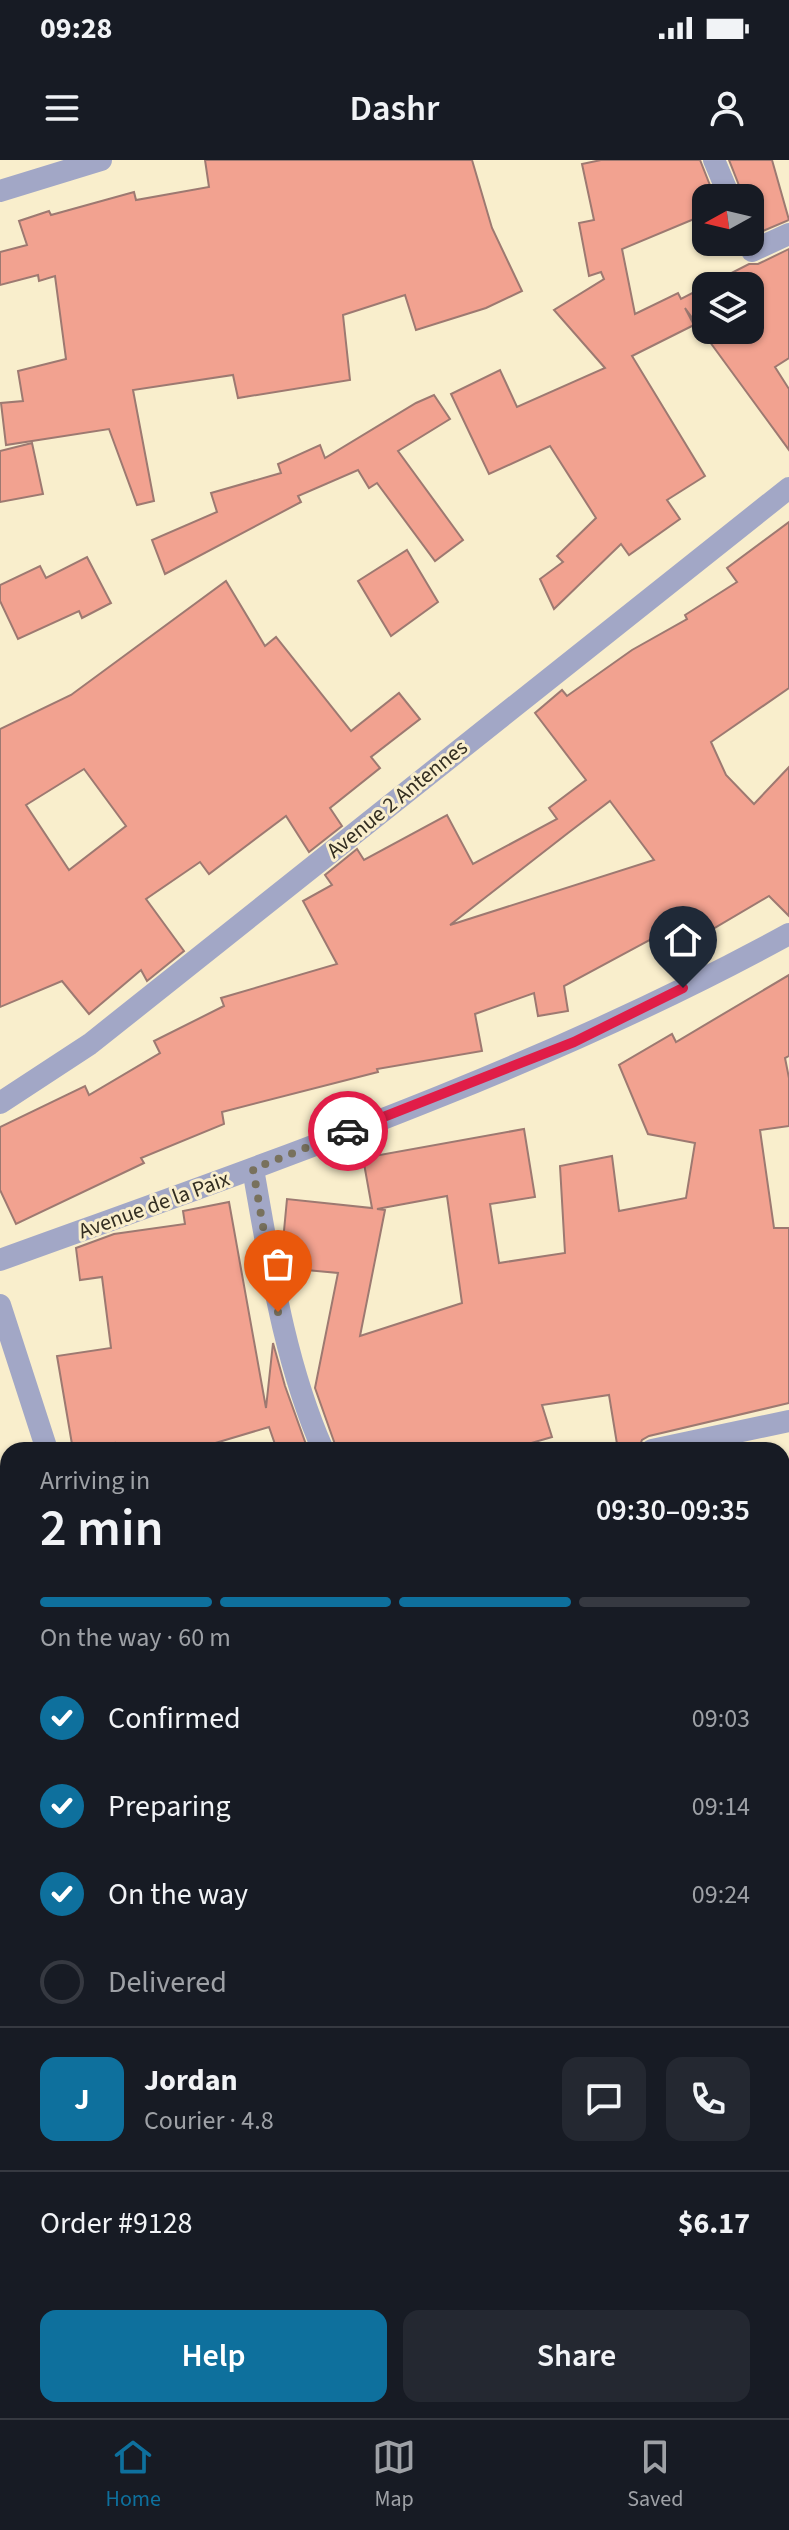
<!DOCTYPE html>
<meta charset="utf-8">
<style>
body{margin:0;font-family:"Source Sans 3",sans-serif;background:#242831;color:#f1f3f6;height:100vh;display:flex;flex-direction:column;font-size:30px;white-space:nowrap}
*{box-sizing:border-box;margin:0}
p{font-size:26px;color:#9ea1a6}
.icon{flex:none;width:44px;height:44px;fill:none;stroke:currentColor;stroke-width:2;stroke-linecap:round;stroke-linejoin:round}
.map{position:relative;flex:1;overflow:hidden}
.side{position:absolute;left:0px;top:1282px;width:790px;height:976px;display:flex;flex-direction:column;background:#171b24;border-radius:24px 24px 0 0;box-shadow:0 2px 6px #0004}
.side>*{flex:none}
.needle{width:52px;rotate:262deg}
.tools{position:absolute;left:692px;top:24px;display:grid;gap:16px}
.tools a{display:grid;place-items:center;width:72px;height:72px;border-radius:16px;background:#171b24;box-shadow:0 2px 6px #0004;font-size:40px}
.pin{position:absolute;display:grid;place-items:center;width:68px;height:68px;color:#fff;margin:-82px -34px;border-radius:50% 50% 50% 0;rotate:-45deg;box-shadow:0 0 8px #0007}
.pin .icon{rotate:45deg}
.courier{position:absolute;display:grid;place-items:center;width:80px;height:80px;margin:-40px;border:6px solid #e11d48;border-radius:50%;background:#fff;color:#222;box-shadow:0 2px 10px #0007}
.head em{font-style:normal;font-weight:600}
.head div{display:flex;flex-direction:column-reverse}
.head{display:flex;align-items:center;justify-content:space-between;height:136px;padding:0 40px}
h1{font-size:52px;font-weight:600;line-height:60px}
.bar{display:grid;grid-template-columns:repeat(4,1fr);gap:12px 8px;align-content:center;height:96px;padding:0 40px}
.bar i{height:10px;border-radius:6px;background:#363941}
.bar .active{background:#0e709d}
.bar p{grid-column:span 4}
.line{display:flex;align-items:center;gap:20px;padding:0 40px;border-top:2px solid #363941}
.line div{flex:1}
.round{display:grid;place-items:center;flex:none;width:84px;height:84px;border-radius:16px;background:#242831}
ol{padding:0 40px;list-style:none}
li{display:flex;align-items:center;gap:24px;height:88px}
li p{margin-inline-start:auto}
li .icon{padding:8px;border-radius:50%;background:#0e709d;color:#fff;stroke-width:4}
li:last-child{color:#9ea1a6}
li i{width:44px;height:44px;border:4px solid #363941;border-radius:50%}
.button{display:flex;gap:16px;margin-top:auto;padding:16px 40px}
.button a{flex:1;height:92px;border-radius:16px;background:#0e709d;color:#fff;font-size:32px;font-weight:600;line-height:92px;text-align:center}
.button a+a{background:#242831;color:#f1f3f6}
.status{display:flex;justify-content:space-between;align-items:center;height:56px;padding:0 40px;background:#171b24;direction:ltr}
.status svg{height:22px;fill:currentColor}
header{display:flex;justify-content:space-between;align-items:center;height:104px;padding:0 40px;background:#171b24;font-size:36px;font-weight:600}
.tab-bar{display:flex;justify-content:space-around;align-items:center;height:112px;border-top:2px solid #363941;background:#171b24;font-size:22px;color:#9ea1a6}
.tab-bar a{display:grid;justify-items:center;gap:4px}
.tab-bar .active{color:#0e709d}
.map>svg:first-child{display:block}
.building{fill:#f2a290;stroke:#9d7971;stroke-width:2;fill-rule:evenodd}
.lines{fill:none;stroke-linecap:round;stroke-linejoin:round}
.service{stroke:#a2a7c6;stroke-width:16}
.minor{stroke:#a2a7c6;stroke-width:22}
.done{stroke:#78715d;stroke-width:8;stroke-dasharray:0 14.4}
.route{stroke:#e11d48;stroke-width:10}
.labels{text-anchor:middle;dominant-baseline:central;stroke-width:6;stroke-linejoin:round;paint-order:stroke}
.street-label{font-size:22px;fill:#332e21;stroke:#f9eecc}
</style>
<div class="status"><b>09:28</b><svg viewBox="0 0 49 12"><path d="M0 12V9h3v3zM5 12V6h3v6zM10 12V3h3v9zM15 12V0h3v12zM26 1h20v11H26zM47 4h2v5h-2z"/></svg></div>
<header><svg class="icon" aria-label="menu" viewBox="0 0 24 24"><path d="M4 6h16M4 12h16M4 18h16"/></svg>Dashr<svg class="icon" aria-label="person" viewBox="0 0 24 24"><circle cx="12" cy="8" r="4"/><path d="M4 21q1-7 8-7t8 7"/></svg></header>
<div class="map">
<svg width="789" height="2258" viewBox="0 0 789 2258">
<rect width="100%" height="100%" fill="#f9eecc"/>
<g class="building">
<path d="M205 0H472L492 68 522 131 486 148 416 170 405 135 343 155 350 220 238 238 233 215 133 230 154 341 137 345 109 269 6 285 1 243 23 241 18 211 66 199 55 116 39 121 38 115 0 125V92L27 85 19 61 49 51 51 55 134 32 136 40 209 27Z"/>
<path d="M601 0H700L715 38H706V54L622 89 635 154 678 133 681 139 706 126V170H750V126H706L749 104H758L789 89V198L775 207 789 229V290L685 148 694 165 632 196 705 316 667 340 680 359 629 395 621 384 554 449 540 419 563 402 557 396 596 358 550 286 489 314 451 234 500 210 517 247 605 208 554 150 604 119 601 112 589 116 579 63 594 60 582 4Z"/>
<path d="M729 0H772L789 60 758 73 752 69 750 38H744Z"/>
<path d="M434 235 450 259 398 291 463 380 435 401 377 323 369 328 358 310 298 336 301 342 165 414 152 380 217 352 211 333 281 313 278 304 320 285 325 298 416 243Z"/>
<path d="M32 283 43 334 0 342V291Z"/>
<path d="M789 362V528L711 582 726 615 754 644 789 607V756L769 736 708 772 710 776 679 792 668 770 564 826 568 851 538 856 534 833 475 854 482 891 377 909 378 912 222 952 224 964 141 998 144 1003 16 1064 0 1030V967L85 926 89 935 160 893 154 881 224 846 221 838 337 804 303 741 332 725 325 715 357 689 364 700 447 655 473 704 557 659 549 648 586 620 535 553 562 530 567 536 632 490 687 459 685 455 737 422 727 408ZM610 641 654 700 450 765 568 673Z"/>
<path d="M407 390 438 442 391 476 358 421Z"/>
<path d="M87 397 111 443 82 458 79 451 18 479 0 441V425L40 406 46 418Z"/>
<path d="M226 421 265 486 276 477 351 571 399 533 420 559 371 597 380 608 330 648 342 666 309 692 286 656 209 714 200 702 146 739 184 791 147 821 141 810 89 854 62 821 0 847V569L71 535ZM84 609 126 666 69 710 26 645Z"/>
<path d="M789 815V896L785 898 789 918V966L760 970 774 1068H789V1243L649 1276 642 1280 638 1290H618L609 1235 542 1245 552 1277 507 1290H337L315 1228 338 1113 285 1108 282 1092 287 1039 372 1048 363 998 524 969 535 1037 490 1044 499 1103 565 1093 560 1006 612 996 619 1051 686 1038 695 983 648 974 619 905 672 874 676 882ZM447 1036 462 1143 360 1176 385 1050 377 1049Z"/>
<path d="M229 1042 266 1248 273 1183 285 1226 308 1290H277L269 1267 192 1290H117L115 1283 73 1290 57 1196 111 1188 102 1117 80 1120 76 1088 114 1074 185 1064 183 1051Z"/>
</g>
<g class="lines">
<g class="service">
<path d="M0 2107 8 2103"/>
<path d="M474 2250 475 2258"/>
</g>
<g class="minor">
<path d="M714 0 730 38"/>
<path d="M0 31 101 0"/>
<path d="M748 82 752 91 789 74"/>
<path d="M0 943 90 884 789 328"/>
<path d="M253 1009C270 1104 284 1201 323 1290"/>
<path d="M0 1100C265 1004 541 910 789 774"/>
<path d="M0 1145 47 1290"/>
<path d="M652 1290 789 1261"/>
<path d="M782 1453 789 1428"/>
<path d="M782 1600 789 1599"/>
<path d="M782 1868 789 1867"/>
<path d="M314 2250 315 2258"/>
</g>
</g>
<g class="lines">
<path class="done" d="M278 1152 253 1009 348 971"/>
<path class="route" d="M348 971 574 882 683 828"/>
</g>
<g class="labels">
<g class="street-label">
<text transform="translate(397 639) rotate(-39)">Avenue 2 Antennes</text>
<text transform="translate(154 1045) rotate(-20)">Avenue de la Paix</text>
</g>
</g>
</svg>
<div class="tools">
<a><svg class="needle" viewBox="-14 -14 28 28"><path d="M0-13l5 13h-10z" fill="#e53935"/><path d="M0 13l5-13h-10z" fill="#9ea1a6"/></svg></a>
<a><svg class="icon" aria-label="layers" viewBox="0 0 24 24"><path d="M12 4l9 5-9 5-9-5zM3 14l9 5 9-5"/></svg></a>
</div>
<div class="pin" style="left:278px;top:1152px;background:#ea580c"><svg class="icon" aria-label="bag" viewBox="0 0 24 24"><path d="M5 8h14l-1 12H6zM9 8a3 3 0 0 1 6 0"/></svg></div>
<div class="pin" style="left:683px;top:828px;background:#1f2937"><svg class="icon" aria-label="home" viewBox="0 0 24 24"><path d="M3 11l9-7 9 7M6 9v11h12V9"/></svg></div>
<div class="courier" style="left:348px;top:971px"><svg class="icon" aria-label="car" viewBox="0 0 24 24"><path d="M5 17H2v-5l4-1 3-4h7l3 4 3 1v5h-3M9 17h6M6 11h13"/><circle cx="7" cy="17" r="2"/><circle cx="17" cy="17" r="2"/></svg></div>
<section class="side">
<div class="head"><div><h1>2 min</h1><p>Arriving in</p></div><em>09:30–09:35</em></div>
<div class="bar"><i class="active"></i><i class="active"></i><i class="active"></i><i></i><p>On the way · 60 m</p></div>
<ol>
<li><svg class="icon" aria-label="check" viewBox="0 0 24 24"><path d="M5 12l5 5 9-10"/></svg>Confirmed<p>09:03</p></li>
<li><svg class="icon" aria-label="check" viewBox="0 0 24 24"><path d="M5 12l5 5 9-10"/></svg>Preparing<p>09:14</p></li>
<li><svg class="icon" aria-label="check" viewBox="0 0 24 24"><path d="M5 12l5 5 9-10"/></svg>On the way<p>09:24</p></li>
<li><i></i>Delivered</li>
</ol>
<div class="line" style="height:144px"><b class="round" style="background:#0e709d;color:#fff">J</b><div><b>Jordan</b><p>Courier · 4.8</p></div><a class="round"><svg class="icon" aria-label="chat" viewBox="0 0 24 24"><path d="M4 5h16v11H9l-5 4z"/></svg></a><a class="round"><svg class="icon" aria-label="phone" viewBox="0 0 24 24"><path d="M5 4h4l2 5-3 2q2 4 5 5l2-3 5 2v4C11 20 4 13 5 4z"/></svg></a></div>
<div class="line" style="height:104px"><div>Order #9128</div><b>$6.17</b></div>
<div class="button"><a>Help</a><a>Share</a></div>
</section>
</div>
<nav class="tab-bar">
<a class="active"><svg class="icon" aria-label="home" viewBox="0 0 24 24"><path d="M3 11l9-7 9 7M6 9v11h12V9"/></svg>Home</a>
<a><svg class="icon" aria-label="map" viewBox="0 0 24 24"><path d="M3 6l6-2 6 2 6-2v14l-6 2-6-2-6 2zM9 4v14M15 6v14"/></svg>Map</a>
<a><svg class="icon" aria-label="saved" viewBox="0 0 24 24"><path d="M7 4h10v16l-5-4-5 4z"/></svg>Saved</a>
</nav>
